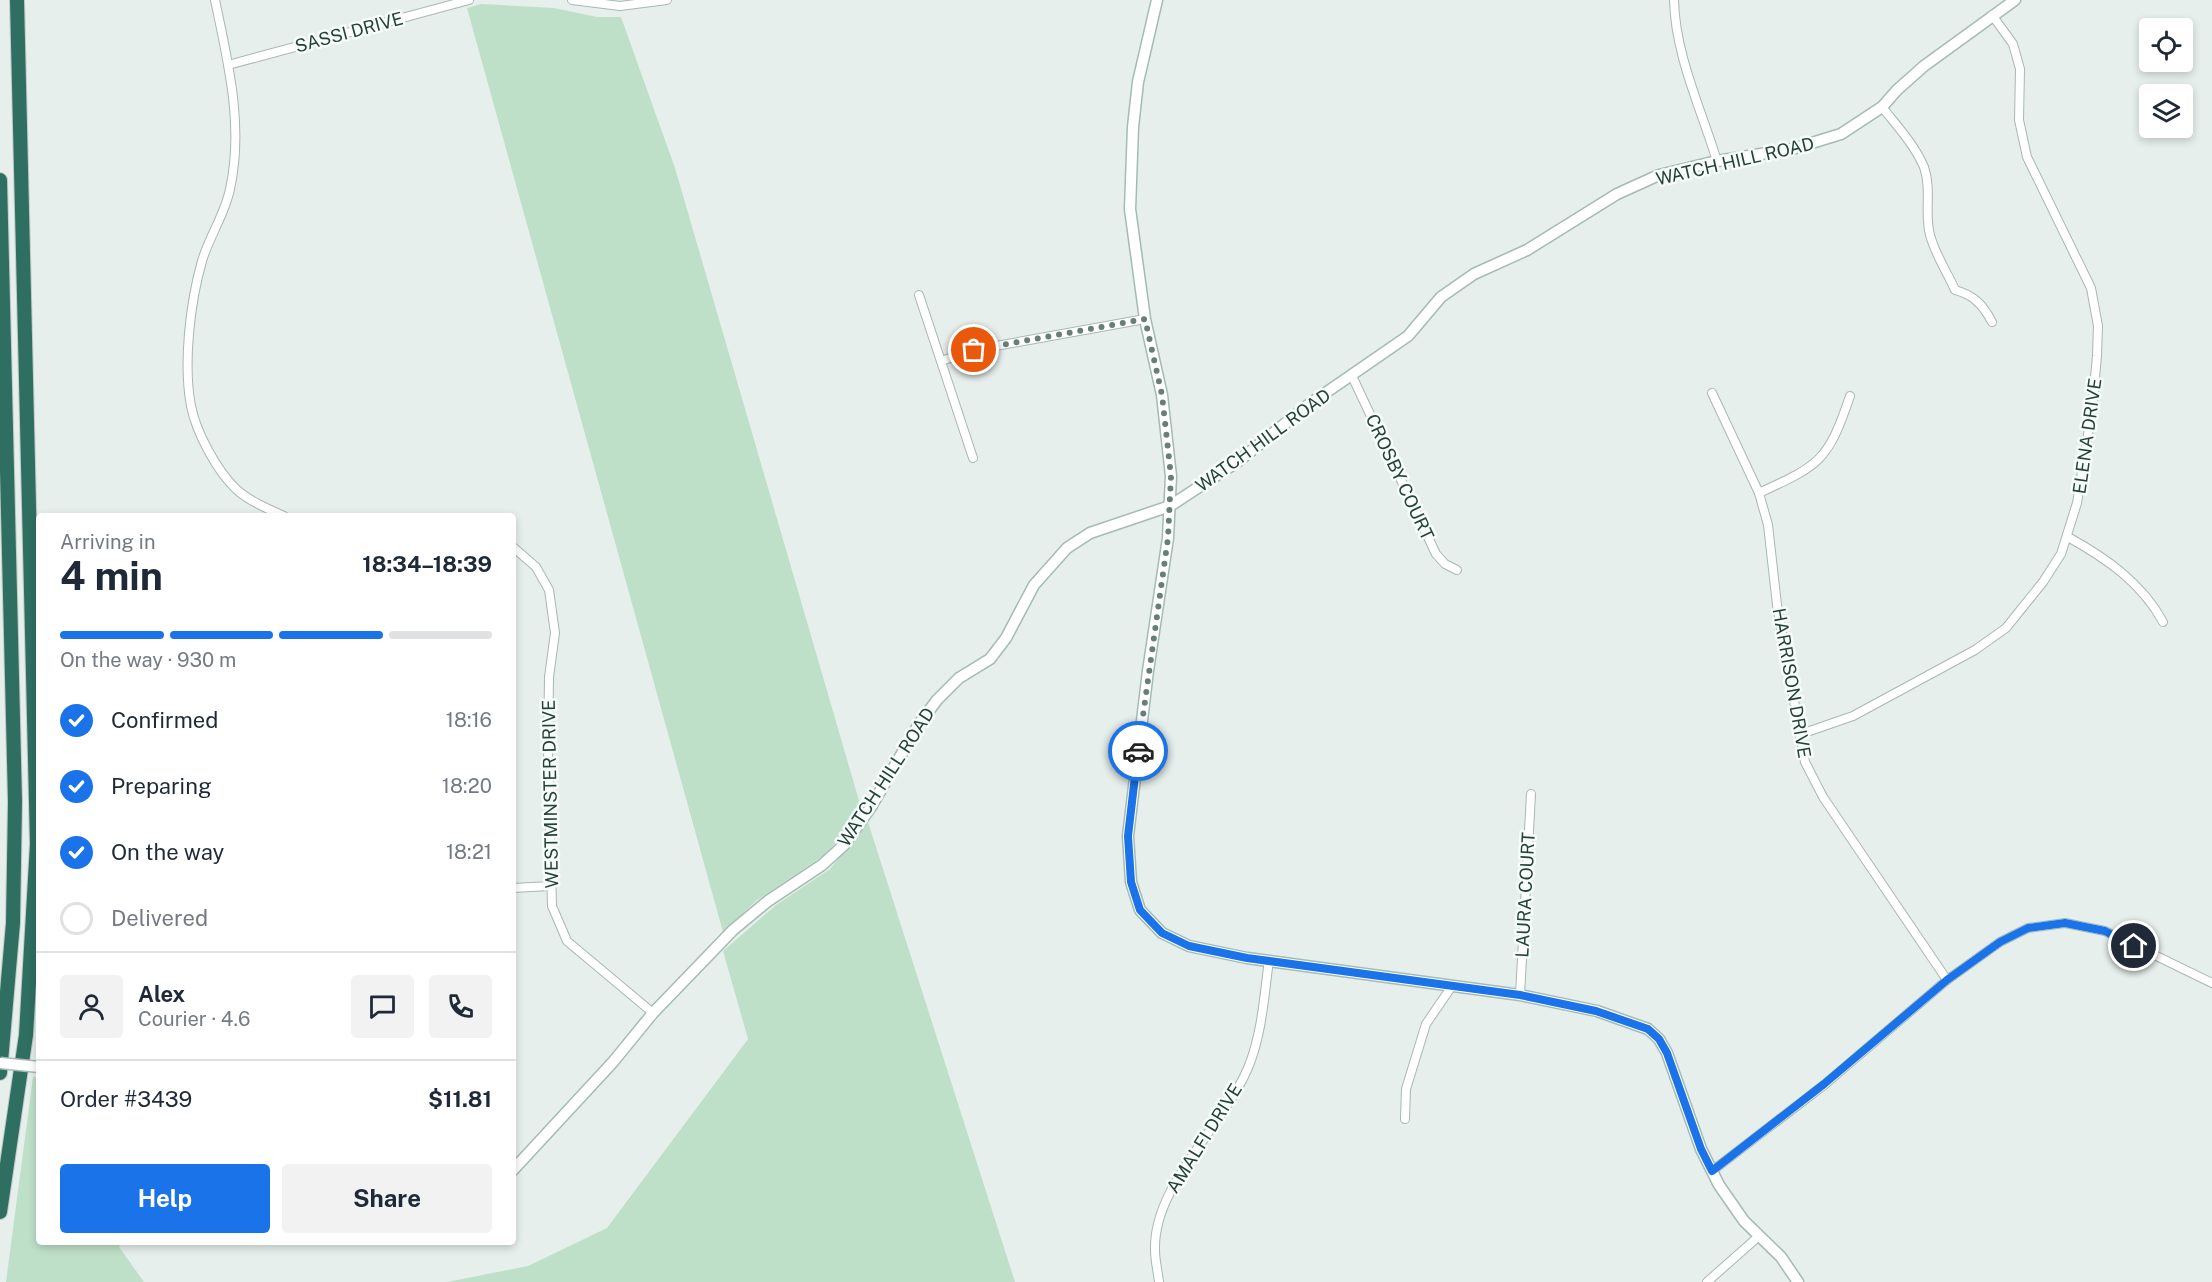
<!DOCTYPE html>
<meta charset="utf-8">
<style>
body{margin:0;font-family:"Public Sans",sans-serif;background:#f2f2f3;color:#1f2937;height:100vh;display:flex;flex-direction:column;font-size:22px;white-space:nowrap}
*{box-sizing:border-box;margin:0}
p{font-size:20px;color:#747a83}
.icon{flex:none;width:33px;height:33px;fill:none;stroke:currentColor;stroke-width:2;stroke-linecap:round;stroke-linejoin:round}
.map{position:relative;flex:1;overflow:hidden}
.side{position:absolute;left:36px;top:513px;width:480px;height:732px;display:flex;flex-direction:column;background:#fff;border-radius:6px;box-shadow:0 3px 9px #0003}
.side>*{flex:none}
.tools{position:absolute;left:2139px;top:18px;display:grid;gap:12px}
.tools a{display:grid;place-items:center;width:54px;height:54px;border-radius:6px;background:#fff;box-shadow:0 3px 9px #0003;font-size:30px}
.pin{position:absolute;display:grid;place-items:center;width:51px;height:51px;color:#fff;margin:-26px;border:3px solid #fff;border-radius:50%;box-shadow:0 2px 6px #0007}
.courier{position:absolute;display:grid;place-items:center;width:60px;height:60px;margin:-30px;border:4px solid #1a73e8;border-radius:50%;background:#fff;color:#222;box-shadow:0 2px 8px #0007}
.overview em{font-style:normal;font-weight:700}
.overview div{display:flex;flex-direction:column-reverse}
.overview{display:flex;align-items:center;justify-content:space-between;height:102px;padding:0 24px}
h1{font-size:39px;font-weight:700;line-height:45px}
.bar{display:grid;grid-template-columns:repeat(4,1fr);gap:9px 6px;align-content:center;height:72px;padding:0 24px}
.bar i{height:8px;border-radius:4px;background:#e0e1e3}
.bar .current{background:#1a73e8}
.bar p{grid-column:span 4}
.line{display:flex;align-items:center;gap:15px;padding:0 24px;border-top:2px solid #e0e1e3}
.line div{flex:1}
.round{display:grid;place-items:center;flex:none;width:63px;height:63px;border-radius:6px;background:#f2f2f3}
ol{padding:0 24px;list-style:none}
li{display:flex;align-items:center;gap:18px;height:66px}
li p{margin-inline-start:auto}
li .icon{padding:6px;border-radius:50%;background:#1a73e8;color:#fff;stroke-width:4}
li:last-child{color:#747a83}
li i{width:33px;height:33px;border:3px solid #e0e1e3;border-radius:50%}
.primary-button{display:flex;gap:12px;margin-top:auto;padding:12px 24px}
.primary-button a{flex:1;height:69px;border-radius:6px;background:#1a73e8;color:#fff;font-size:24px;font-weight:700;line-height:69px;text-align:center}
.primary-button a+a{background:#f2f2f3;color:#1f2937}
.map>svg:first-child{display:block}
.green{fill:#bfe0c8}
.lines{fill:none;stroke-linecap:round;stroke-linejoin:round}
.street-casing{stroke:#a8b8b2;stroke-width:10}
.secondary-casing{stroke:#a4bbb3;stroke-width:13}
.highway-casing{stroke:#c2cac8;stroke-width:16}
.street{stroke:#fff;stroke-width:8}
.secondary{stroke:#fff;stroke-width:10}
.highway{stroke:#2f6f62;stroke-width:14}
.secondary-bridge-casing{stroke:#a4bbb3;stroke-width:13;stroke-linecap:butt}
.secondary-bridge{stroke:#fff;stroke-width:10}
.done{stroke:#687f78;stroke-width:6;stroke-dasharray:0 10.8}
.route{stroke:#1a73e8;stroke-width:8}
.labels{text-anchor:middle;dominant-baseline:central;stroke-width:5;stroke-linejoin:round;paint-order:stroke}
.street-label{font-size:18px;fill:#24423a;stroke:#f7fbf9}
</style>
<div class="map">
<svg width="2212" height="1282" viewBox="0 0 2212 1282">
<rect width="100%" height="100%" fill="#e6efeb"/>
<g class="green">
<path d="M481 4 554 8 597 17H621L675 168 862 811 826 854 756 901 723 932 467 8Z"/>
<path d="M868 822 1015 1282H447L528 1266 607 1228 748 1039 723 951 776 905 830 869Z"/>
<path d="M33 1077 39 1078V1242H122L119 1247 144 1282H6Z"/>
</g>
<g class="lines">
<defs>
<g id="street">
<path d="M215 0C228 62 244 126 230 189 225 214 209 237 202 261 190 303 183 364 191 406 196 432 217 471 236 489 249 501 268 509 284 516"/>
<path d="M572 0 620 6 667 0"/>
<path d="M1674 0C1675 54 1701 109 1717 161"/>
<path d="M228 65 469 0"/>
<path d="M1882 107C1897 126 1914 144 1924 167 1932 190 1924 213 1930 235 1935 254 1947 272 1955 290 1974 295 1983 305 1992 322"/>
<path d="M919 295 973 458"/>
<path d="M941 361 974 350 1145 319"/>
<path d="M1352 376 1436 554 1445 564 1457 570"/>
<path d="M1712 393 1759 493 1768 525 1777 605 1805 762 1823 797 1947 980"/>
<path d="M1759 493C1820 465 1828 461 1850 396"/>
<path d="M2068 537C2106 558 2142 583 2163 622"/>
<path d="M513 547 536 567 549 590 555 633 549 677 548 752 552 906 567 941 653 1013"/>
<path d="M1801 734 1853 716 1975 650 2006 628 2043 582 2061 554 2077 503 2092 410 2097 356 2098 326 2091 288 2027 157 2019 120 2020 69 2013 44 1992 15"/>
<path d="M513 888 550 886"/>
<path d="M1520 995 1531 794"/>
<path d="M1405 1119 1406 1089 1426 1024 1452 986"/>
<path d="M1712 1171 1824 1085 1947 980 2000 942 2028 928 2065 923 2105 931 2212 983"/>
<path d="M1159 1282C1158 1272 1155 1261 1155 1250 1153 1186 1222 1128 1248 1068 1262 1034 1264 997 1269 960"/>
<path d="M1707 1282 1759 1236"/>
</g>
<g id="secondary">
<path d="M1157 0 1138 82 1133 127 1130 209 1145 319 1162 395 1171 476 1168 538 1148 671 1128 836 1131 882 1140 910 1162 933 1189 946 1247 958 1520 995 1597 1011 1648 1029 1659 1039 1667 1053 1701 1149 1719 1185 1744 1221 1781 1257 1798 1282"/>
<path d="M513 1170 613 1062 653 1013 733 930 768 901 822 865 844 845 871 807 919 724 937 700 959 678 990 659 1006 638 1034 585 1067 548 1090 533 1170 506 1240 460 1308 405 1408 336 1441 297 1474 274 1527 250 1617 194 1659 175 1717 161 1792 149 1841 134 1882 107 1897 90 1924 66 2015 0"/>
</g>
<g id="highway">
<path d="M0 180 15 802 13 923 0 1073"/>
<path d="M0 1212 26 1035 37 844 17 0"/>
</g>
</defs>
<use href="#street" class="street-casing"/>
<use href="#secondary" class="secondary-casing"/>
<use href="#highway" class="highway-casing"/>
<use href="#street" class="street"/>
<use href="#secondary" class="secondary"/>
<use href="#highway" class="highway"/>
<defs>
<path id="secondary-bridge" d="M0 1063 39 1067"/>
</defs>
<use href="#secondary-bridge" class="secondary-bridge-casing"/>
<use href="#secondary-bridge" class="secondary-bridge"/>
</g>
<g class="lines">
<path class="done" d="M974 350 1145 319 1162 395 1171 476 1168 538 1138 751"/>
<path class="route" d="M1138 751 1128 836 1131 882 1140 910 1162 933 1189 946 1247 958 1520 995 1596 1011 1648 1029 1659 1039 1667 1053 1701 1149 1712 1171 1824 1084 1947 980 2000 942 2028 928 2065 923 2105 931 2134 946"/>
</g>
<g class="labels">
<g class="street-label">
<text transform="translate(349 32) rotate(-15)">SASSI DRIVE</text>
<text transform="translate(1735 161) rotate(-13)">WATCH HILL ROAD</text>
<text transform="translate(2087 436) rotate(-82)">ELENA DRIVE</text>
<text transform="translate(1263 440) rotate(-36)">WATCH HILL ROAD</text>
<text transform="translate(1400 477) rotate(65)">CROSBY COURT</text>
<text transform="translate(1792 683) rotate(80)">HARRISON DRIVE</text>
<text transform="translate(886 777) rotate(-57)">WATCH HILL ROAD</text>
<text transform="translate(550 794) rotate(-91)">WESTMINSTER DRIVE</text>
<text transform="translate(1525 895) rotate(-87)">LAURA COURT</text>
<text transform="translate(1204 1138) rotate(-58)">AMALFI DRIVE</text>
</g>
</g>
</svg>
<div class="tools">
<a><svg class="icon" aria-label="locate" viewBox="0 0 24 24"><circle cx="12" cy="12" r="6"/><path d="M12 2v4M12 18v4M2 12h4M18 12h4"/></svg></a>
<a><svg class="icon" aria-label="layers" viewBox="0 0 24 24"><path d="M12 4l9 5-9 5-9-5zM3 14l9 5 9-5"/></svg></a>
</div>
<div class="pin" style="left:974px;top:350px;background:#ea580c"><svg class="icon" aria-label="bag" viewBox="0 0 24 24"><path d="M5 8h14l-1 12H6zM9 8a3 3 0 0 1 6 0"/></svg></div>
<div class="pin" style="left:2134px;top:946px;background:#1f2937"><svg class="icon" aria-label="home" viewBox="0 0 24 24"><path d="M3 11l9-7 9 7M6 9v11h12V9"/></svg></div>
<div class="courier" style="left:1138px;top:751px"><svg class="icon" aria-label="car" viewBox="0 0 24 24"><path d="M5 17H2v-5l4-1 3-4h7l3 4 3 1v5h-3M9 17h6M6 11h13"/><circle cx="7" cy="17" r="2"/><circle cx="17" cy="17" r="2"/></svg></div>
<section class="side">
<div class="overview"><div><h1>4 min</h1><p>Arriving in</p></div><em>18:34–18:39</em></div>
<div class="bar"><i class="current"></i><i class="current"></i><i class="current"></i><i></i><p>On the way · 930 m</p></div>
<ol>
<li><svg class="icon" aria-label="check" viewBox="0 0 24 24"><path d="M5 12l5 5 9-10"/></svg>Confirmed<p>18:16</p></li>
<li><svg class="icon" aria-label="check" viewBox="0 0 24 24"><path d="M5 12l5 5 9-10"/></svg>Preparing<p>18:20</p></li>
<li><svg class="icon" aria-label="check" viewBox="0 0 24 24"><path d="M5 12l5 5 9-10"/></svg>On the way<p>18:21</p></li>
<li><i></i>Delivered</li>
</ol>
<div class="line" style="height:108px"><a class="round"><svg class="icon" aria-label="person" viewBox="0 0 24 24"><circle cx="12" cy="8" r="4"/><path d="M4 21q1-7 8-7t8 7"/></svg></a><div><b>Alex</b><p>Courier · 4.6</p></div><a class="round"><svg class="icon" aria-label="chat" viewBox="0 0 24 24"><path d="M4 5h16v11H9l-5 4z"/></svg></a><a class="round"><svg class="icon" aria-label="phone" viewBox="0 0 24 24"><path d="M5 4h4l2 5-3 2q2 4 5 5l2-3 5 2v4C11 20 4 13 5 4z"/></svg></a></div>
<div class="line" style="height:78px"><div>Order #3439</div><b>$11.81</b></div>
<div class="primary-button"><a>Help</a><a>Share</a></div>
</section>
</div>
